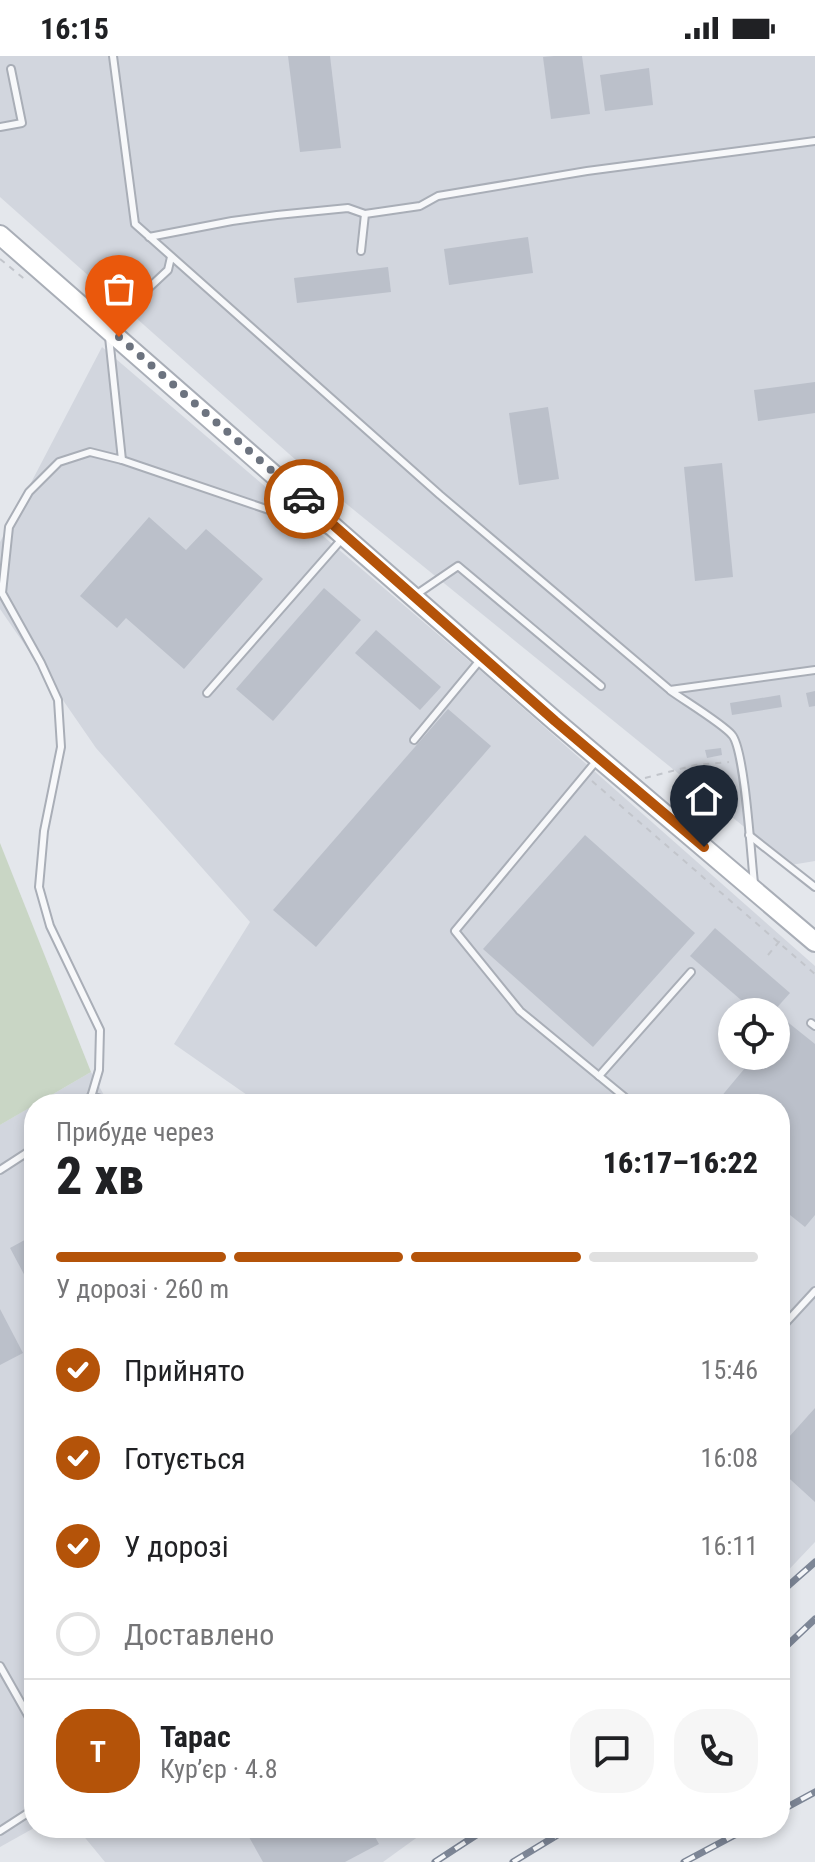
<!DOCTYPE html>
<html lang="uk">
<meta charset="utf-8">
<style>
body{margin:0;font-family:"Roboto Condensed",sans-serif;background:#f6f6f6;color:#202124;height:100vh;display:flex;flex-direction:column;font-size:30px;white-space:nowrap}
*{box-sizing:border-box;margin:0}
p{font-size:26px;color:#757577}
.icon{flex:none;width:44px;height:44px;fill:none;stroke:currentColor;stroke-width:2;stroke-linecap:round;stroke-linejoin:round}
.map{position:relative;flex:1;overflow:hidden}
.sheet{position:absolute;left:24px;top:1038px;width:766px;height:744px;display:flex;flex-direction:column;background:#fff;border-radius:32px;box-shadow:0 4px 12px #0003}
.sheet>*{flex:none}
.fabs{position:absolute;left:718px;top:942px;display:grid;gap:16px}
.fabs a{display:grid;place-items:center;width:72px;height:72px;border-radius:50%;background:#fff;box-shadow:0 4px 12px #0003;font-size:40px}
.pin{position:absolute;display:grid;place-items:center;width:68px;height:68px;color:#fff;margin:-82px -34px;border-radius:50% 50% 50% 0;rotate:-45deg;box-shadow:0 0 8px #0007}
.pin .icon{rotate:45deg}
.courier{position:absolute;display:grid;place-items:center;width:80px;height:80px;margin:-40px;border:6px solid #b45309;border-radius:50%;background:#fff;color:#222;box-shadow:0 2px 10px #0007}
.head em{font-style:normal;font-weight:800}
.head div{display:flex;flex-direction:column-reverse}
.head{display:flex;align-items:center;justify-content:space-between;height:136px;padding:0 32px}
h1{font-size:52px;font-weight:800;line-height:60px}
.bar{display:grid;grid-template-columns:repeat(4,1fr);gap:12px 8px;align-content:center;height:96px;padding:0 32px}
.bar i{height:10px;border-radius:6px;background:#e0e0e0}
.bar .on{background:#b45309}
.bar p{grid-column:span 4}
.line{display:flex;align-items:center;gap:20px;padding:0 32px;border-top:2px solid #e0e0e0}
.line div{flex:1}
.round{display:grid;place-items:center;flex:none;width:84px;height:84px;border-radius:32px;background:#f6f6f6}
ol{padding:0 32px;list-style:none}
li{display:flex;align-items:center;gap:24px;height:88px}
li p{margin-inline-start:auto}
li .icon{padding:8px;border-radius:50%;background:#b45309;color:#fff;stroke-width:4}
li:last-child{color:#757577}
li i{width:44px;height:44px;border:4px solid #e0e0e0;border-radius:50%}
.status{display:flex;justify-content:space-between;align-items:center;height:56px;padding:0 40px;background:#fff;direction:ltr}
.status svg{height:22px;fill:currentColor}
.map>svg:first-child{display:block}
.built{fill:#d2d6de;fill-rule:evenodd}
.green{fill:#c9d6c5}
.building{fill:#bbc0ca}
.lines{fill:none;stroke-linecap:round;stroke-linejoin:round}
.lane-casing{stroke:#a9aeb7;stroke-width:10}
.secondary-casing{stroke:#a9aeb7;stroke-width:22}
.path{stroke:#c2c5cb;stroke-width:2;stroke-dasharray:6 6;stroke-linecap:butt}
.lane{stroke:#f7f8fa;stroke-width:6}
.secondary{stroke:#fff;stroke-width:18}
.rail-casing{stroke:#7d8696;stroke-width:7}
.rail{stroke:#f4f6f9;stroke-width:4;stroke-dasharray:12;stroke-linecap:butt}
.done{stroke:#6c737f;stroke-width:8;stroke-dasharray:0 14.4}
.route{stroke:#b45309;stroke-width:10}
</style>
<div class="status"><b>16:15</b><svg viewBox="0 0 49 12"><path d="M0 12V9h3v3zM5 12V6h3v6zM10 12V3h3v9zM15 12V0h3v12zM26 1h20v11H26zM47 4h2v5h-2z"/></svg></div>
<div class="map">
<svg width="815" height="1806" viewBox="0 0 815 1806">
<rect width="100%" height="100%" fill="#e4e7ec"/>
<g class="built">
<path d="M0 0H815V805L791 809 333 437 0 141Z"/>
<path d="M102 291 482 616 815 910V1486L780 1523V1048H260L174 988 250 866 96 692 0 553V486ZM732 956H776V1000H732Z"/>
<path d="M91 1016 109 1048H36Z"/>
<path d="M34 1049V1772L0 1791V1069Z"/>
<path d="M77 1772H430L383 1806H105Z"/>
</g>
<path class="green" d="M0 787 91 1016 0 1069Z"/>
<g class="building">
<path d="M288 0H330L341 92 300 96Z"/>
<path d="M554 0H582L590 58 551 63 543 1Z"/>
<path d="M649 12 653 49 605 55 600 19Z"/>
<path d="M528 181 533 217 449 229 444 193Z"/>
<path d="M388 211 391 236 297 247 294 222Z"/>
<path d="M815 326V357L758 365 754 334Z"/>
<path d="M548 351 559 423 519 429 509 357Z"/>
<path d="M722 407 733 521 695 525 684 411Z"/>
<path d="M149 461 186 494 206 473 263 523 184 613 126 562 117 572 80 540Z"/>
<path d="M324 532 361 564 273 665 236 633Z"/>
<path d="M376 574 441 631 420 654 355 597Z"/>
<path d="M815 635V650L809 651 806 637Z"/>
<path d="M780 639 782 651 732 659 730 647Z"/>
<path d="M448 653 491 690 316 891 273 854Z"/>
<path d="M721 692 722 699 707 702 705 694Z"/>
<path d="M585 779 695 877 593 991 483 893Z"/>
<path d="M715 872 790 937 773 956H755L690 900Z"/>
<path d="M785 964 815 988V1159L805 1171 780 1151V1048H715L755 1000H776V975Z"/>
<path d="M32 1180 34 1183V1237L10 1192Z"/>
<path d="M0 1253 23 1297 0 1309Z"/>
<path d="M815 1352V1446L780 1414V1391Z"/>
<path d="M244 1772H370L379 1788 345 1806H263Z"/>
</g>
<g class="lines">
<defs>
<g id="lane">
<path d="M113 0 135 168 440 439 670 634 815 614"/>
<path d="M0 71 22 67 11 13"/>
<path d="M149 181 232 165 277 159 348 152 365 158"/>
<path d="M361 195 365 158 420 150 438 140 587 115 815 85"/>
<path d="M108 270 168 214 171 201"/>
<path d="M122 404 328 474"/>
<path d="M417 538 458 510 601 630"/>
<path d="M671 635C685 645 723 668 732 679 745 694 751 801 754 827"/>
<path d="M207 637 342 483"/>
<path d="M414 684 481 603"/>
<path d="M598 703 455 875 520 955 633 1048"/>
<path d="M749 779 815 831"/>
<path d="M811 967 815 970"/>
<path d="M599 1020 691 916"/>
<path d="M91 1040 118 1048"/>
<path d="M89 1048 99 1014 100 974 50 870 39 831 44 775 61 691 58 644 41 607 2 537 9 471 29 436 59 406 90 396 122 404 109 281"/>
<path d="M0 1114 34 1092"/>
<path d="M780 1169 782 1171"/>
<path d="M780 1273 815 1235"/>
<path d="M0 1610 34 1670"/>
<path d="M0 1775 34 1753"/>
</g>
<path id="secondary" d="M0 179 555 665 815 886"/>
</defs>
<use href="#lane" class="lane-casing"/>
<use href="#secondary" class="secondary-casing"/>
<g class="path">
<path d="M0 203 27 225"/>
<path d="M645 722 695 709 729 706"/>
<path d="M592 725 815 918"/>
<path d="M768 899 783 881"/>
</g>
<use href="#lane" class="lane"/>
<use href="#secondary" class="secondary"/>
<defs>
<g id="rail">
<path d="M780 1537 815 1506"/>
<path d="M780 1596 815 1563"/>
<path d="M780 1755 815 1736"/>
<path d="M435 1806 487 1772"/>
<path d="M513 1806 569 1772"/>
<path d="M684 1806 748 1772"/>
</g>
</defs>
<use href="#rail" class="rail-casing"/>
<use href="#rail" class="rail"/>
</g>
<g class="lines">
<path class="done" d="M119 281 304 443"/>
<path class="route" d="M304 443 555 665 704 791"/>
</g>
</svg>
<div class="fabs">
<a><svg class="icon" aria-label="locate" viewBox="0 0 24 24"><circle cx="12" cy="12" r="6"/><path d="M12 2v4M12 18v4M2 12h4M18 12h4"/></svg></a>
</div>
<div class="pin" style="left:119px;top:281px;background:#ea580c"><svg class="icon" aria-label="bag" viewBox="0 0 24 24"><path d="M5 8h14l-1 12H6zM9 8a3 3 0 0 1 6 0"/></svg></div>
<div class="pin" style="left:704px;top:791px;background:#1f2937"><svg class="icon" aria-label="home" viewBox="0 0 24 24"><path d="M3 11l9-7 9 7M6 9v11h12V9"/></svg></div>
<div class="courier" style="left:304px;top:443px"><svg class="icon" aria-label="car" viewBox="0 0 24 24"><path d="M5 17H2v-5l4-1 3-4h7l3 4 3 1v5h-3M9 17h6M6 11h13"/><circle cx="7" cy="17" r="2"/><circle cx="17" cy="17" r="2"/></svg></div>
<section class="sheet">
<div class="head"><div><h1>2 хв</h1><p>Прибуде через</p></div><em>16:17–16:22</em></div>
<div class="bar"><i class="on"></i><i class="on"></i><i class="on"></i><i></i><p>У дорозі · 260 m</p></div>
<ol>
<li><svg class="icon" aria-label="check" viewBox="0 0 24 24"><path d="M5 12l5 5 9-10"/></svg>Прийнято<p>15:46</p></li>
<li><svg class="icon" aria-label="check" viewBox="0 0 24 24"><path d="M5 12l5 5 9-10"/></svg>Готується<p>16:08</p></li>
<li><svg class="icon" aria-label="check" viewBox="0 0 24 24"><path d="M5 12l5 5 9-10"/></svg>У дорозі<p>16:11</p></li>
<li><i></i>Доставлено</li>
</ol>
<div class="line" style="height:144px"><b class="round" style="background:#b45309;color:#fff">Т</b><div><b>Тарас</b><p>Кур’єр · 4.8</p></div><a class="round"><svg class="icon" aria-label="chat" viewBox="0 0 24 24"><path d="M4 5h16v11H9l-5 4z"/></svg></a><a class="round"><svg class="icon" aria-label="phone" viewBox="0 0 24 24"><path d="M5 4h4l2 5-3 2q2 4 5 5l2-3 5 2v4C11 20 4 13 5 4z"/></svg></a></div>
</section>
</div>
